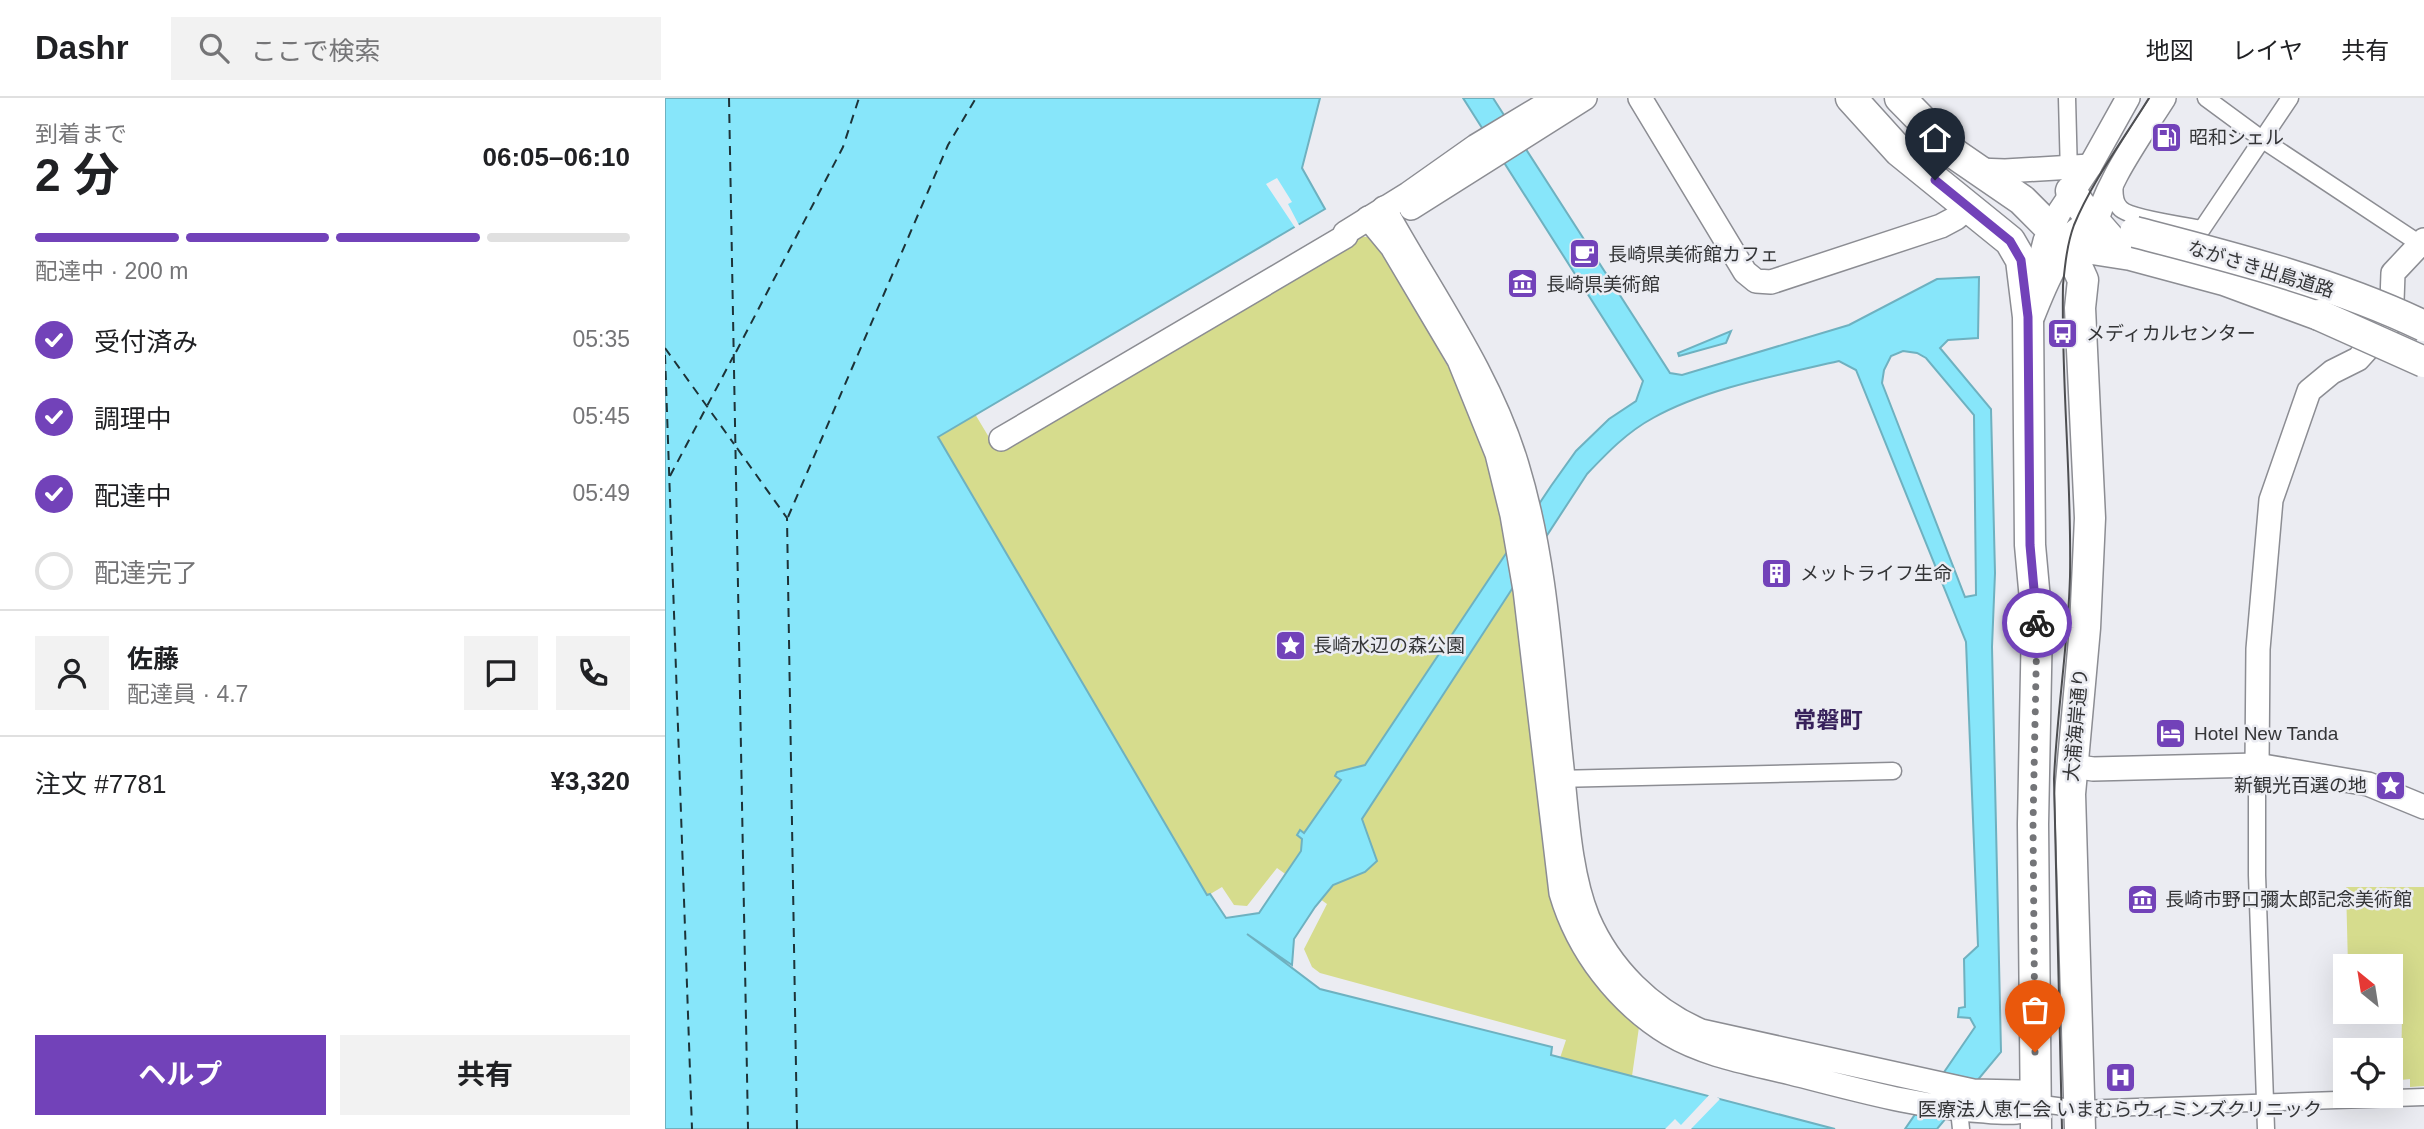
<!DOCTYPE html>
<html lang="ja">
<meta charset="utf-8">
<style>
body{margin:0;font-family:Arial,"Noto Sans JP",sans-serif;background:#f2f2f2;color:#202124;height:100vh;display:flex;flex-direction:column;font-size:26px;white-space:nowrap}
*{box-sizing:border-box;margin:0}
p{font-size:23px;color:#757577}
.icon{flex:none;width:38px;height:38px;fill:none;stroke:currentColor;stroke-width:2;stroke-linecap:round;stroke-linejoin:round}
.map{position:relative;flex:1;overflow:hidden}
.drawer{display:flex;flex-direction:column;background:#fff;width:665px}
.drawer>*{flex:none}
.needle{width:46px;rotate:330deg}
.fabs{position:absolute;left:1668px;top:856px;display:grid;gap:14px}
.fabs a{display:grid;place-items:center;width:70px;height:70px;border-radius:0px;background:#fff;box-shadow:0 7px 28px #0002;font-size:35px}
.pin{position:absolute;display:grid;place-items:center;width:60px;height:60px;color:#fff;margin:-72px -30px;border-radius:50% 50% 50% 0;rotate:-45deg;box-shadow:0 0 7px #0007}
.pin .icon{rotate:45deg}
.courier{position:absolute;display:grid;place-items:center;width:70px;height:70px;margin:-35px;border:5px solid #7242b9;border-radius:50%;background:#fff;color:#222;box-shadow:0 2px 9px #0007}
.summary em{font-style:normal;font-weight:700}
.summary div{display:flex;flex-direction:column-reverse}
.summary{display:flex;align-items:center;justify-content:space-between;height:119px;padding:0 35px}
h1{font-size:46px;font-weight:700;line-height:52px}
.bar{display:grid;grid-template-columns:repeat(4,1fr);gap:10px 7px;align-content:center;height:84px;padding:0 35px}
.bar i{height:9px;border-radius:5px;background:#e0e0e0}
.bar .on{background:#7242b9}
.bar p{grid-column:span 4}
.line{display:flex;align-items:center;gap:18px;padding:0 35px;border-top:2px solid #e0e0e0}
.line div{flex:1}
.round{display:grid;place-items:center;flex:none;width:74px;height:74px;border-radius:0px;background:#f2f2f2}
ol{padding:0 35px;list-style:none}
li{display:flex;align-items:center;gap:21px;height:77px}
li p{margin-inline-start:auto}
li .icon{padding:7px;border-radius:50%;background:#7242b9;color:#fff;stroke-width:4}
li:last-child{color:#757577}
li i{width:38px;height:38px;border:4px solid #e0e0e0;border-radius:50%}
.cta{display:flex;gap:14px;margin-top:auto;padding:14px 35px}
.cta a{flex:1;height:80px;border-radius:0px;background:#7242b9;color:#fff;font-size:28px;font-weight:700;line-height:80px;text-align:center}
.cta a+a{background:#f2f2f2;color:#202124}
header{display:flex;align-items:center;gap:42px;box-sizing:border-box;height:98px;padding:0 35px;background:#fff;border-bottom:2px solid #e0e0e0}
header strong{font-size:33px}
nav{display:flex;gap:38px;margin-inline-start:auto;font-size:24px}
.search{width:490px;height:63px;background:#f2f2f2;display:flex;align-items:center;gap:18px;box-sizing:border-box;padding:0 24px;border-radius:0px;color:#757577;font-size:26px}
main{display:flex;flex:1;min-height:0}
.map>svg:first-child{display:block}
.green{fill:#d6dc8d}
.water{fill:#87e6fa;stroke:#6eb1c0;stroke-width:2;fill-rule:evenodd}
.pier{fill:#ebecf2}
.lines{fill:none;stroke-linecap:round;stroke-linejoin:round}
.ferry{stroke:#1d3338;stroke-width:2;stroke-dasharray:9 7;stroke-linecap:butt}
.street-casing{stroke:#8c8d93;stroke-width:19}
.secondary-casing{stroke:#8c8d93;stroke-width:26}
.highway-casing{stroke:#8c8d93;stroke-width:33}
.street{stroke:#fff;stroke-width:16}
.secondary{stroke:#fff;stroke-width:23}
.highway{stroke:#fff;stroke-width:30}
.tram{stroke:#4d4e51;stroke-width:2}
.highway-bridge-casing{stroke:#8c8d93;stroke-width:33;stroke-linecap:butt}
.highway-bridge{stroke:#fff;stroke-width:30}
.done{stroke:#747578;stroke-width:7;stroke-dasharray:0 12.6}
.route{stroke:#7242b9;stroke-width:9}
.labels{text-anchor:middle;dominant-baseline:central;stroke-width:5;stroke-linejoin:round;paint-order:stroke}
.poi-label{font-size:19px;fill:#343537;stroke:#ebecf2;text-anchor:start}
.street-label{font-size:19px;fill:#343537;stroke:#ebecf2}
.quarter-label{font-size:23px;font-weight:bold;fill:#37215b;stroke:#ebecf2}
</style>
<header>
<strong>Dashr</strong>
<div class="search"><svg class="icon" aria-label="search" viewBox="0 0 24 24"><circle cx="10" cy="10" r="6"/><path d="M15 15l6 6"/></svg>ここで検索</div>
<nav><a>地図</a><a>レイヤ</a><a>共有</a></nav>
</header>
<main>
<section class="drawer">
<div class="summary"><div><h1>2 分</h1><p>到着まで</p></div><em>06:05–06:10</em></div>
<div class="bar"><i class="on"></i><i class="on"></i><i class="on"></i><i></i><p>配達中 · 200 m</p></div>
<ol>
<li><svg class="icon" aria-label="check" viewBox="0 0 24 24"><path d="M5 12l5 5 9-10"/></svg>受付済み<p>05:35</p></li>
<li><svg class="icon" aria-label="check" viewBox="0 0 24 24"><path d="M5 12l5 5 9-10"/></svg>調理中<p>05:45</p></li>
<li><svg class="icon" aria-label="check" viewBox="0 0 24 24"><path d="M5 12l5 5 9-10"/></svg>配達中<p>05:49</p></li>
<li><i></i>配達完了</li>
</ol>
<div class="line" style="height:126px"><a class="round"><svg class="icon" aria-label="person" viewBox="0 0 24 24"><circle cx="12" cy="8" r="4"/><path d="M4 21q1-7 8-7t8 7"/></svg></a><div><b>佐藤</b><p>配達員 · 4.7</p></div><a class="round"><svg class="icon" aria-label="chat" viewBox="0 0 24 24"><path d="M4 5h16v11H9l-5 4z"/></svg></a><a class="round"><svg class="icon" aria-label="phone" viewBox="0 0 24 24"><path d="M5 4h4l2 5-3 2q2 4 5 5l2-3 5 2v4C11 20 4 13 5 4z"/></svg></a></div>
<div class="line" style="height:91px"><div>注文 #7781</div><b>¥3,320</b></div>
<div class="cta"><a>ヘルプ</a><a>共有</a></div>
</section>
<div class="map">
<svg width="1759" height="1031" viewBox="0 0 1759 1031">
<rect width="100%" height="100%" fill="#ebecf2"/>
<g class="green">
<path d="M688 138 702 139 712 144 795 290 821 354 840 426 883 770 975 922 967 978 895 960 901 942 655 875 647 869 639 851 662 806 612 770 582 808 569 807 557 789 542 798 272 338 310 316 331 351Z"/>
<path d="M1681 789H1759V988L1745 989V981L1736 982 1737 916 1683 917V914H1726V868H1683Z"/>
</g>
<g class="water">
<path d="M0 0H655L637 70 660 111 273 339 542 797 545 796 561 820 594 815 636 753 637 741 632 737 635 732 639 735 676 682 670 678 672 674 700 667 886 388 911 353 944 321 971 303 978 283 798 0H828L1005 275 1017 277 1184 227 1272 181 1314 179 1313 240 1283 242 1275 250 1326 311 1330 475 1327 549 1336 954 1272 1031H1240L1310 929 1305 920 1293 919 1294 910 1300 909 1299 861 1313 848 1301 544 1191 272 1174 263C1114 277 1042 290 988 320 962 334 942 355 922 376L697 721 712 763 700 774 668 787 650 809 629 841 627 867 582 836 655 891 887 949 886 957 1170 1031H0ZM1238 253 1252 255 1261 260 1309 317 1311 497 1300 499 1217 285 1219 272 1226 258Z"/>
<path d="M1066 233 1061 245 1014 258 1013 255Z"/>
</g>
<g class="pier">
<path d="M612 80 627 104 623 106 635 129 631 131 601 86Z"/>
<path d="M1046 995 1055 1001 1026 1031H1000L1010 1021 1016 1027Z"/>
</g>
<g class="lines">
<g class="ferry">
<path d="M64 0 83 1031"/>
<path d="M0 250 69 346"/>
<path d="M71 254 178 49 194 0"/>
<path d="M0 257 27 1031"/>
<path d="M72 350 122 420 132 1031"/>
<path d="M5 378 68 259"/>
<path d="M123 419 283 47 311 0"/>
</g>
<defs>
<g id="street">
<path d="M1402 0 1404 77"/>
<path d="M1541 0 1598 42 1755 146"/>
<path d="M1450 83C1449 92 1448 103 1455 110 1463 120 1521 128 1537 131L1625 0"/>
<path d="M1592 667V777L1601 1031"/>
<path d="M891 681 1228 673"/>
<path d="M1370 1005 1414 1011 1759 999"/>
<path d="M1294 1012 1296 1031"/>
</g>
<g id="secondary">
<path d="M975 0 1080 174 1091 183 1106 184 1276 128 1291 120 1304 109"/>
<path d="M1312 72 1340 73 1425 68"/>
<path d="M746 110 920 0"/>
<path d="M703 120 727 149 794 262 832 356 847 417 860 492 896 795C913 853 953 905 1004 936 1041 958 1086 965 1126 975 1190 991 1254 1010 1320 1013 1330 1014 1342 1015 1352 1014 1359 1014 1365 1008 1370 1005L1355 994 1308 993 1036 933C986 911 945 871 923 820 905 776 902 718 897 670 886 569 882 465 852 367 824 274 765 194 719 110"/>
<path d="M1427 139C1439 87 1471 44 1499 0"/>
<path d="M1369 186 1380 143 1395 113 1425 68 1463 0"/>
<path d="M336 341 681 138 680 135 743 96 811 48 891 0"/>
<path d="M1592 667 1593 551 1606 402 1644 293 1667 274 1693 261 1722 229 1727 203 1728 175 1759 142"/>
<path d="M1407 668 1428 671 1592 667 1703 686 1759 709"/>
</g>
<g id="highway">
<path d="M1186 0 1234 53 1345 143 1356 162 1363 219 1365 447 1372 524 1368 726 1371 1031"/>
<path d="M1235 0 1290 56 1357 102 1393 138 1409 162 1418 182 1415 210 1425 420 1420 530 1405 696 1415 1031"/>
<path d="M1406 93 1415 107 1443 139"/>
<path d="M1389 145 1466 157 1559 182 1654 217"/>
<path d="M1365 216C1379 181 1393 142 1430 125"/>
</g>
</defs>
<use href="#street" class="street-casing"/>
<use href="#secondary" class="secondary-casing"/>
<use href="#highway" class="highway-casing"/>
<use href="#street" class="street"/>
<use href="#secondary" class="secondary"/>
<use href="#highway" class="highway"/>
<path class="tram" d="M1397 1031 1389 681C1392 613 1403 547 1405 479 1407 382 1396 284 1398 187 1400 167 1402 146 1409 127 1426 85 1460 39 1484 0"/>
<defs>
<g id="highway-bridge">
<path d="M1470 134C1566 159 1670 185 1759 228"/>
<path d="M1654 217 1759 264"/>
</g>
</defs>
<use href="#highway-bridge" class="highway-bridge-casing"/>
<use href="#highway-bridge" class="highway-bridge"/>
</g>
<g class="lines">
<path class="done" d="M1370 954 1368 726 1372 525"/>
<path class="route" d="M1270 82 1345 143 1356 162 1363 219 1365 447 1372 525"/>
</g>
<defs>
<symbol id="fuel-square" viewBox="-11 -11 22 22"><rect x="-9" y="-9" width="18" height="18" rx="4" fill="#7242b9" stroke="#ebecf2"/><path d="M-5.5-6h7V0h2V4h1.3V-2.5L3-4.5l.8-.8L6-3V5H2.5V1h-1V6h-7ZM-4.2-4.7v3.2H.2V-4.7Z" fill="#fff"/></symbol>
<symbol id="cafe-square" viewBox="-11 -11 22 22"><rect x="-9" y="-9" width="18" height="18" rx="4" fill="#7242b9" stroke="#ebecf2"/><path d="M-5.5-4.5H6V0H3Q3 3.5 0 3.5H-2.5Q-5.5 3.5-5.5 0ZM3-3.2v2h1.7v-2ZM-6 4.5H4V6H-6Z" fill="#fff"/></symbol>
<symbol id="museum-square" viewBox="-11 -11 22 22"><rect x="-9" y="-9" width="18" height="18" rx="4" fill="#7242b9" stroke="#ebecf2"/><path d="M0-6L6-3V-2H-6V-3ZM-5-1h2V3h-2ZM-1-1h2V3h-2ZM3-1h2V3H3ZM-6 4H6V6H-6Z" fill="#fff"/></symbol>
<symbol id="bus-square" viewBox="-11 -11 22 22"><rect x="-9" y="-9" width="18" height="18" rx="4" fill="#7242b9" stroke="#ebecf2"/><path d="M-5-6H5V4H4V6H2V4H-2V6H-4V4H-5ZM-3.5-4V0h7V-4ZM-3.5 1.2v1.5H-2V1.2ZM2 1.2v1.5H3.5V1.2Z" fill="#fff"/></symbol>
<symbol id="building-square" viewBox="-11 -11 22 22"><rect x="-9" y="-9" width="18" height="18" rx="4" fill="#7242b9" stroke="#ebecf2"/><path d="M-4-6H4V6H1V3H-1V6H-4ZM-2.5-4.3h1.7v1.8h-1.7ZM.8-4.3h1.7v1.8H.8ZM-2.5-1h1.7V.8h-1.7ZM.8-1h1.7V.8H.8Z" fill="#fff"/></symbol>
<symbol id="sight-square" viewBox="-11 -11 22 22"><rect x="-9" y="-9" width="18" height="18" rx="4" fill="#7242b9" stroke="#ebecf2"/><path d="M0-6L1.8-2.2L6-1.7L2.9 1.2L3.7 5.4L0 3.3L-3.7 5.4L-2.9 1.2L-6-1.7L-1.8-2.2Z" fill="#fff"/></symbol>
<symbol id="hotel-square" viewBox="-11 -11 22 22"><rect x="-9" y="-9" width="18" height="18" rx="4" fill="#7242b9" stroke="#ebecf2"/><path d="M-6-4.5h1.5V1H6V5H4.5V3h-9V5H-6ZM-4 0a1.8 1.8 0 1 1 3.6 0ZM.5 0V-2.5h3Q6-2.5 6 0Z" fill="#fff"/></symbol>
<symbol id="hospital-square" viewBox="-11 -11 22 22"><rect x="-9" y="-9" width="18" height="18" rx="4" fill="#7242b9" stroke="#ebecf2"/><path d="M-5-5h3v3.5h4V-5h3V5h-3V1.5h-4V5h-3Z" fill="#fff"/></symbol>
</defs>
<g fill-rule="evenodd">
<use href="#fuel-square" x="1484" y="22" width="35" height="35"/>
<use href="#cafe-square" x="902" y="138" width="35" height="35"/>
<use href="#museum-square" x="840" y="168" width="35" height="35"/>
<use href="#bus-square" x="1380" y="218" width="35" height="35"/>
<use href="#building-square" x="1094" y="458" width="35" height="35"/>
<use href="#sight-square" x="608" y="530" width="35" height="35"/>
<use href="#hotel-square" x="1488" y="618" width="35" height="35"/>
<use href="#sight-square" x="1708" y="670" width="35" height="35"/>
<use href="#museum-square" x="1460" y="784" width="35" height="35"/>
<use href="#hospital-square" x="1438" y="962" width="35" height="35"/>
</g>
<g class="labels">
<g class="poi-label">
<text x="1524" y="39">昭和シェル</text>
<text x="943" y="156">長崎県美術館カフェ</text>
<text x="881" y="186">長崎県美術館</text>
<text x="1421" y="235">メディカルセンター</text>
<text x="1135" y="475">メットライフ生命</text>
<text x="648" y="547">長崎水辺の森公園</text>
<text x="1529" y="635">Hotel New Tanda</text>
<text x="1702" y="687" text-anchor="end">新観光百選の地</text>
<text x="1500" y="801">長崎市野口彌太郎記念美術館</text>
<text x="1455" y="1011" text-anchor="middle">医療法人恵仁会 いまむらウィミンズクリニック</text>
</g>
<g class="street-label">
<text transform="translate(1596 171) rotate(17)">ながさき出島道路</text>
<text transform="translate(1411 627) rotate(-85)">大浦海岸通り</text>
</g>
<g class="quarter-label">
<text x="1163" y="622">常磐町</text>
</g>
</g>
</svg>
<div class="fabs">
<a><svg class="needle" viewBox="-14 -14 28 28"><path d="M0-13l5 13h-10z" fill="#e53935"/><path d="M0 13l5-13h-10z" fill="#757577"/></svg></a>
<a><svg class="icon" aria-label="locate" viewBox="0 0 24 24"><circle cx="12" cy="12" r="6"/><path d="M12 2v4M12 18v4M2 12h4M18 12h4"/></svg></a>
</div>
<div class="pin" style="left:1370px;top:954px;background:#ea580c"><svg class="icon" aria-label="bag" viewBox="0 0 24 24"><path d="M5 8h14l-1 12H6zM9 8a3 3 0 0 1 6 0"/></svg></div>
<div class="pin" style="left:1270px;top:82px;background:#1f2937"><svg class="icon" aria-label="home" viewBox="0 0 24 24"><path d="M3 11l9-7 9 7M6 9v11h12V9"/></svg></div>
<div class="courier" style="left:1372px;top:525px"><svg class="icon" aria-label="bike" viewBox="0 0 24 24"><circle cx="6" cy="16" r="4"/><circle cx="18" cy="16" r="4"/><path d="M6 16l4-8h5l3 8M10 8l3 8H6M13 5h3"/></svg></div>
</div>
</main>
